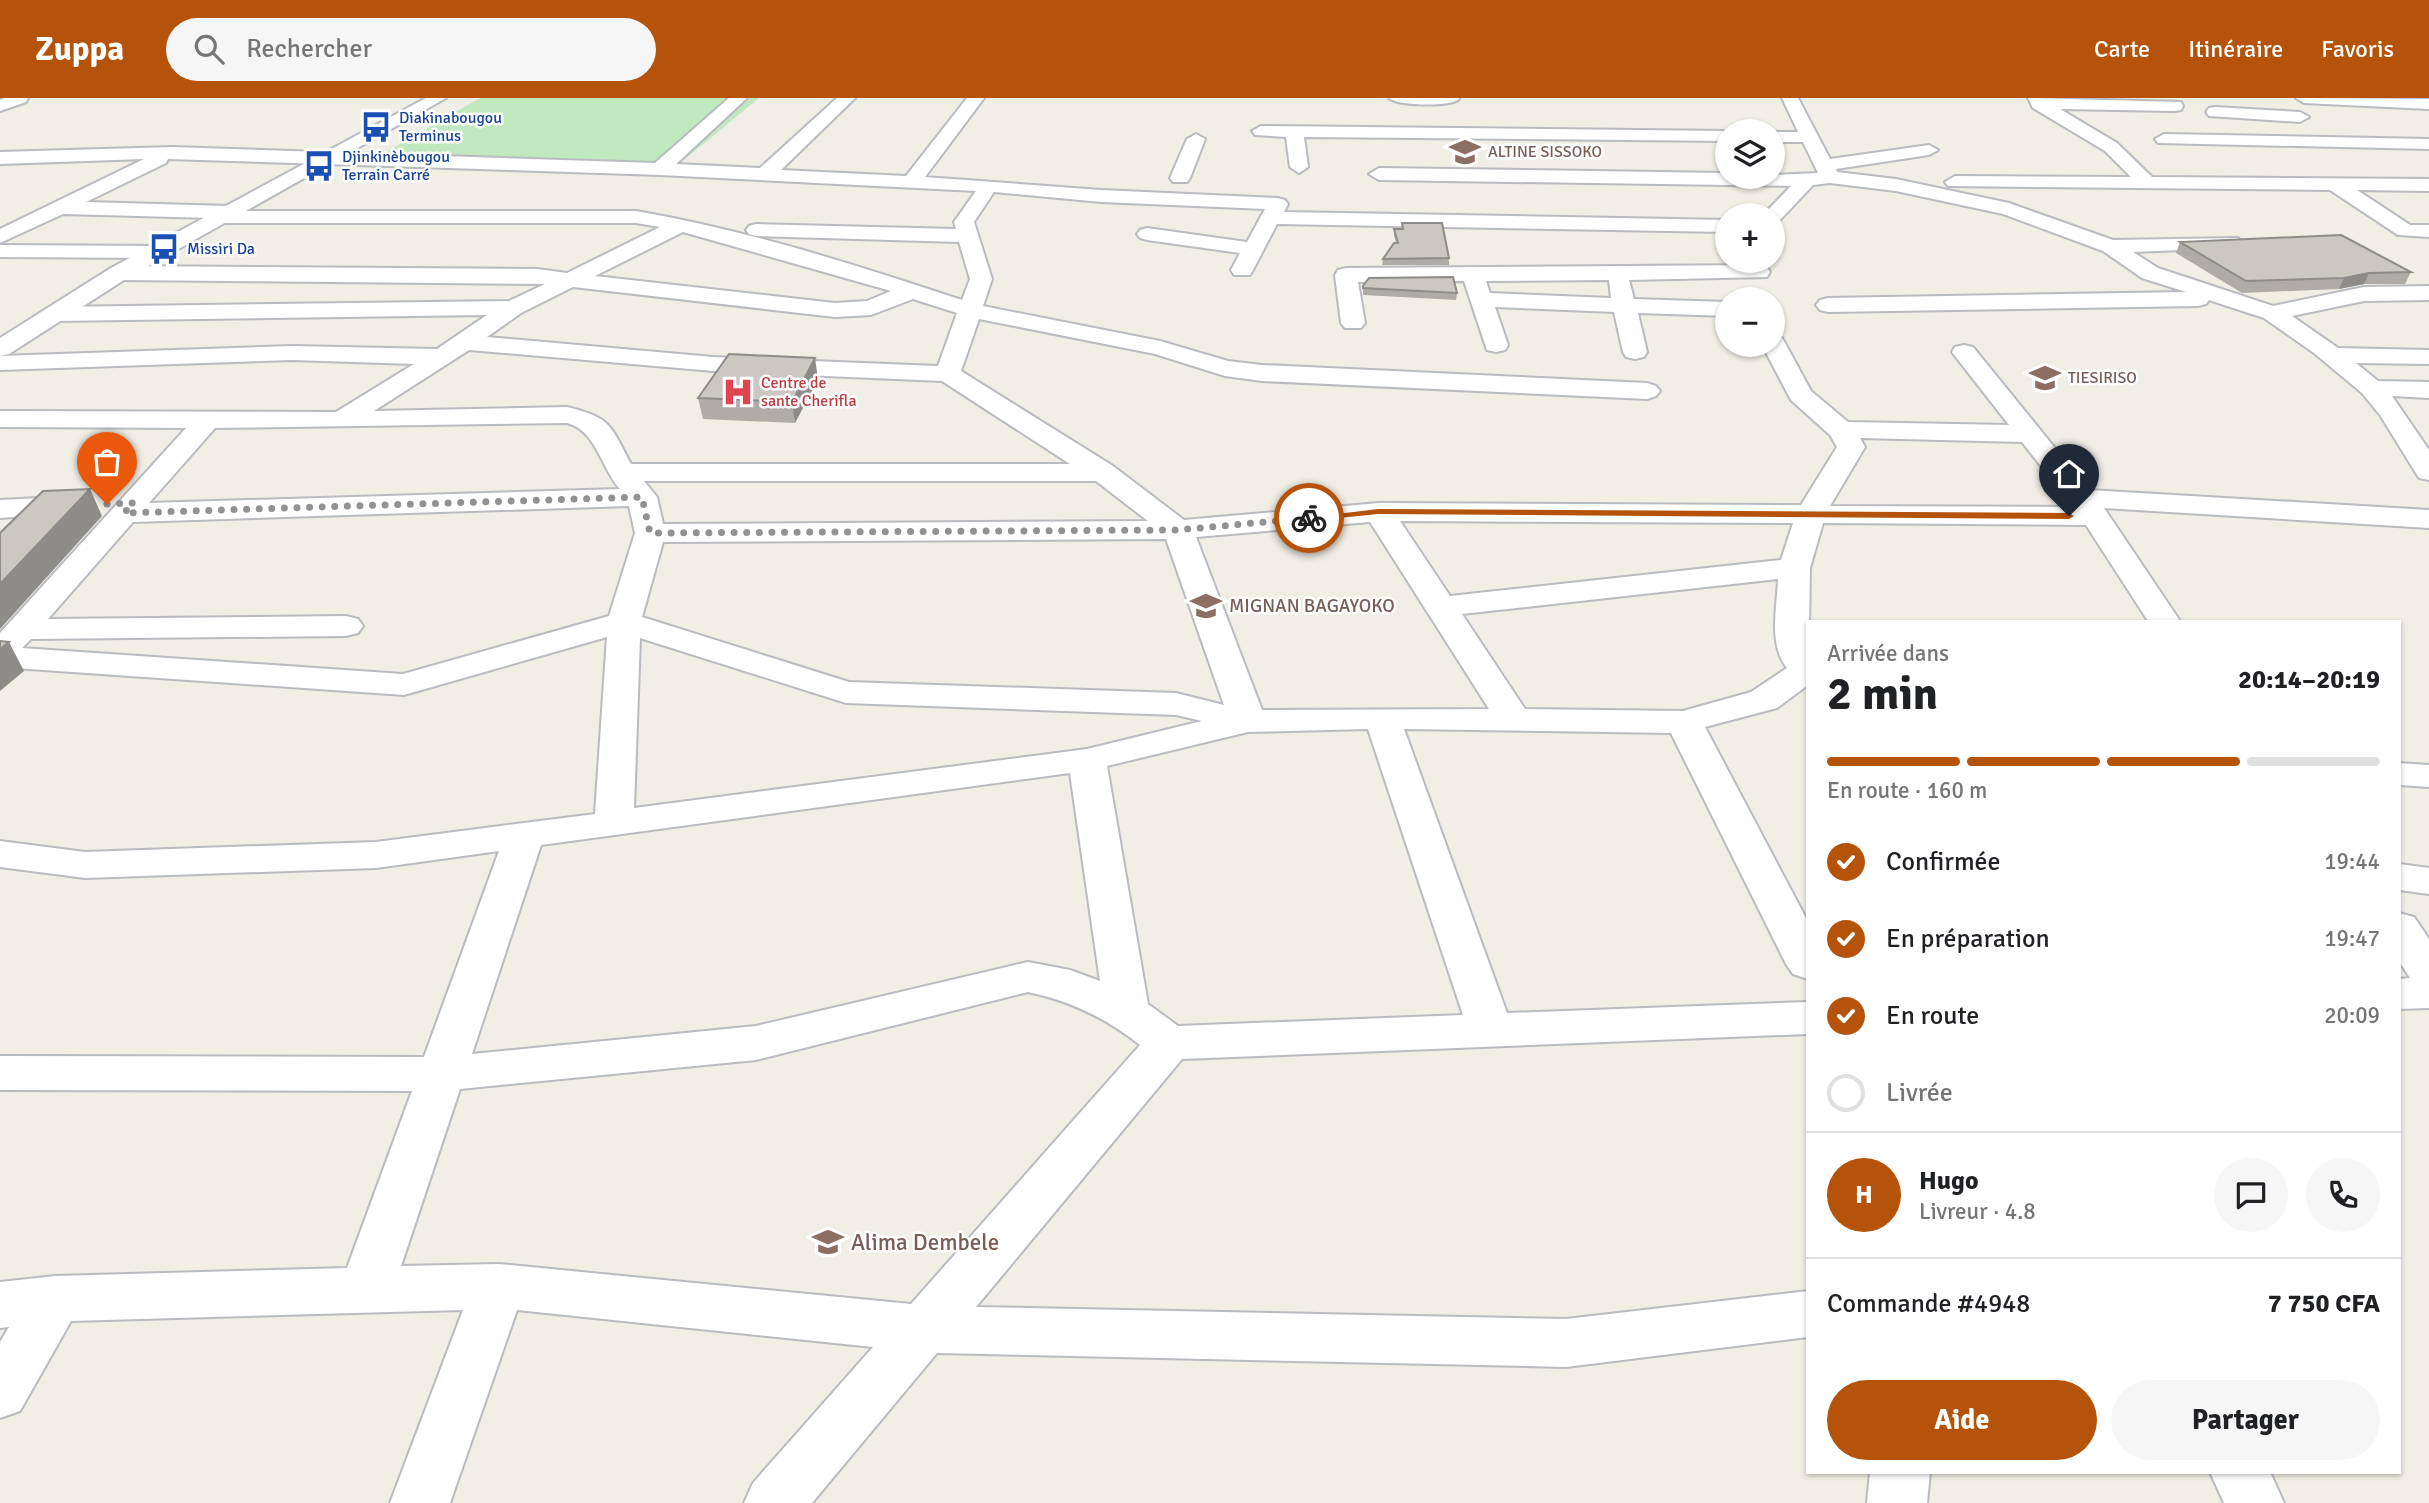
<!DOCTYPE html>
<html lang="fr">
<meta charset="utf-8">
<style>
body{margin:0;font-family:Signika,sans-serif;background:#f6f6f6;color:#202124;height:100vh;display:flex;flex-direction:column;font-size:26px;white-space:nowrap}
*{box-sizing:border-box;margin:0}
p{font-size:23px;color:#757577}
.icon{flex:none;width:38px;height:38px;fill:none;stroke:currentColor;stroke-width:2;stroke-linecap:round;stroke-linejoin:round}
.map{position:relative;flex:1;overflow:hidden}
.sheet{position:absolute;left:1806px;top:522px;width:595px;height:854px;display:flex;flex-direction:column;background:#fff;border-radius:0px;box-shadow:0 2px 5px #0004}
.sheet>*{flex:none}
.fabs{position:absolute;left:1715px;top:21px;display:grid;gap:14px}
.fabs a{display:grid;place-items:center;width:70px;height:70px;border-radius:50%;background:#fff;box-shadow:0 2px 5px #0004;font-size:35px}
.pin{position:absolute;display:grid;place-items:center;width:60px;height:60px;color:#fff;margin:-72px -30px;border-radius:50% 50% 50% 0;rotate:-45deg;box-shadow:0 0 7px #0007}
.pin .icon{rotate:45deg}
.courier{position:absolute;display:grid;place-items:center;width:70px;height:70px;margin:-35px;border:5px solid #b45309;border-radius:50%;background:#fff;color:#222;box-shadow:0 2px 9px #0007}
.summary em{font-style:normal;font-weight:800}
.summary div{display:flex;flex-direction:column-reverse}
.summary{display:flex;align-items:center;justify-content:space-between;height:119px;padding:0 21px}
h1{font-size:46px;font-weight:800;line-height:52px}
.bar{display:grid;grid-template-columns:repeat(4,1fr);gap:10px 7px;align-content:center;height:84px;padding:0 21px}
.bar i{height:9px;border-radius:5px;background:#e0e0e0}
.bar .active{background:#b45309}
.bar p{grid-column:span 4}
.line{display:flex;align-items:center;gap:18px;padding:0 21px;border-top:2px solid #e0e0e0}
.line div{flex:1}
.round{display:grid;place-items:center;flex:none;width:74px;height:74px;border-radius:37px;background:#f6f6f6}
ol{padding:0 21px;list-style:none}
li{display:flex;align-items:center;gap:21px;height:77px}
li p{margin-inline-start:auto}
li .icon{padding:7px;border-radius:50%;background:#b45309;color:#fff;stroke-width:4}
li:last-child{color:#757577}
li i{width:38px;height:38px;border:4px solid #e0e0e0;border-radius:50%}
.primary-button{display:flex;gap:14px;margin-top:auto;padding:14px 21px}
.primary-button a{flex:1;height:80px;border-radius:42px;background:#b45309;color:#fff;font-size:28px;font-weight:800;line-height:80px;text-align:center}
.primary-button a+a{background:#f6f6f6;color:#202124}
header{display:flex;align-items:center;gap:42px;box-sizing:border-box;height:98px;padding:0 35px;background:#b45309;color:#fff}
header strong{font-size:33px}
nav{display:flex;gap:38px;margin-inline-start:auto;font-size:24px}
.search{width:490px;height:63px;background:#f6f6f6;display:flex;align-items:center;gap:18px;box-sizing:border-box;padding:0 24px;border-radius:38px;color:#757577;font-size:26px}
.map>svg:first-child{display:block}
.green{fill:#c0e9c0}
.lines{fill:none;stroke-linecap:round;stroke-linejoin:round}
.street-casing{stroke:#b8bbc0;stroke-width:4}
.secondary-casing{stroke:#b8bcc2;stroke-width:4}
.street{fill:#fff;fill-rule:evenodd}
.secondary{fill:#fff;fill-rule:evenodd}
.wall{fill:#afaca7}
.shaded-wall{fill:#8e8c88}
.building{fill:#cbc8c2;stroke:#8e8c88;stroke-width:2}
.route{fill:#b45309}
.done{stroke:#909293;stroke-width:7;stroke-dasharray:0 12.6}
.labels{text-anchor:middle;dominant-baseline:central;stroke-width:5;stroke-linejoin:round;paint-order:stroke}
.far-transit-label{font-size:16px;fill:#164399;stroke:#fff;text-anchor:start}
.far-education-label{font-size:16px;fill:#785e54;stroke:#fff;text-anchor:start}
.far-health-label{font-size:16px;fill:#be3a42;stroke:#fff;text-anchor:start}
.education-label{font-size:19px;fill:#785e54;stroke:#fff;text-anchor:start}
.near-education-label{font-size:23px;fill:#785e54;stroke:#fff;text-anchor:start}
</style>
<header>
<strong>Zuppa</strong>
<div class="search"><svg class="icon" aria-label="search" viewBox="0 0 24 24"><circle cx="10" cy="10" r="6"/><path d="M15 15l6 6"/></svg>Rechercher</div>
<nav><a>Carte</a><a>Itinéraire</a><a>Favoris</a></nav>
</header>
<div class="map">
<svg width="2429" height="1405" viewBox="0 0 2429 1405">
<rect width="100%" height="100%" fill="#f0eee5"/>
<path class="green" d="M480 0H759L679 66 381 57Z"/>
<g class="lines">
<defs>
<g id="street">
<path d="M5 0H28L26 4 0 13V2Z"/>
<path d="M729 0H747L676 66 760 70 837 0H855L781 72 906 78 967 0H984L925 79 1101 92 1278 100 1285 102 1288 106 1284 114 1727 122V134L1277 126 1253 172 1250 177H1234L1231 172 1240 155 1147 142 1140 140 1137 136 1140 132 1147 130 1247 144 1265 111 1101 104 994 94 974 124 992 181 983 208 1160 243 1228 263 1262 267 1647 285 1656 288 1660 293 1656 298 1647 301 1262 283 1225 278 1155 256 979 221 961 273 1113 368 1184 422 1379 405 1801 407 1837 349 1830 337 1791 302 1762 247H1773V238L1782 240 1785 245 1811 293 1848 324 2009 327 1952 254 1955 249 1964 247 1973 249 2089 392 2429 412V430L2104 410 2180 523H2148L2086 427 1823 425 1810 470 1808 587 1777 610 1705 629 1808 824V881L1793 876 1786 866 1671 635 1404 631 1507 915 1808 904V936L1182 961 976 1209 1566 1221 1808 1193V1239L1566 1269 937 1255 812 1405H744L753 1385 873 1249 517 1212 450 1405H390L463 1212 71 1223 20 1313 0 1320V1244L9 1229 0 1230V1184L55 1178 347 1170 412 993 0 992V958L424 959 499 753 376 770 85 780 0 769V743L85 754 376 744 595 716 607 539 404 597 0 569V535L186 330 0 329V313L336 314 414 266 292 262 0 272V258L292 248 437 251 487 217 54 223 46 221 42 216 46 211 54 209 509 203 545 186 119 182 111 180 108 175 111 170 119 168 537 171 567 175 660 129 636 125H221L211 120 63 116 0 145V131L144 61 0 66V54L172 49 655 65ZM168 61 660 77 976 93 954 124 956 131 756 126 749 128 746 132 749 136 756 138 959 144 970 181 962 202C856 167 747 132 636 113H239L230 108 86 104 166 65ZM683 134 891 193 867 203 835 205 595 178ZM573 189 835 219 871 217 913 201 957 215 938 268 713 259 487 239 521 215ZM469 252 713 273 942 283 1070 366H631C610 327 612 320 567 309L374 313ZM567 325C596 332 601 370 620 391L149 405 215 330ZM1860 340 2022 344 2073 409 1830 408 1865 349ZM644 383H1096L1148 423 663 426 657 399ZM629 408 635 435 609 518 403 576 22 550 31 541 346 538 358 535 363 528 358 521 346 518 48 521 133 424ZM1400 423 1793 425 1781 462 1450 498ZM1370 424 1489 611 1262 612 1196 439ZM1166 441 1224 607 1176 595 849 584 642 519 663 444ZM1778 481C1777 510 1768 546 1787 570L1751 594 1683 613 1525 611 1462 516ZM640 540 846 605 1176 617 1202 623 1087 651 634 710ZM1368 631 1463 917 1178 928 1148 906 1107 668 1248 634ZM1070 675 1100 883 1070 872 1028 864 756 928 472 956 541 747ZM1028 894C1071 903 1106 920 1140 947L911 1206 499 1166 401 1168 460 991 756 962Z"/>
<path d="M1389 0H1459V1C1451 9 1397 8 1389 0Z"/>
<path d="M1782 0H1798L1830 61 1929 47 1938 52 1929 57 1836 71 1837 74 1896 81 2009 105 2113 142 2238 140 2242 144 2238 148 2231 150 2133 154 2158 170 2273 208 2364 189 2429 188V202L2364 203 2292 218 2338 250 2429 252V266L2356 265 2378 283 2429 284V300L2392 298 2429 352V382L2419 380 2380 317 2362 295 2314 255 2264 220 2209 202 2206 206 2198 208 1828 214 1820 212 1816 207 1820 202 1828 200 2186 194 2142 180 2103 153 2003 116 1896 93 1830 85 1813 87 1780 122 1773 124V117H1763L1791 88 1379 82 1369 76 1379 70 1727 75V79L1818 75 1803 44H1773V34H1798Z"/>
<path d="M2028 0 2181 4 2183 8 2181 12 2175 13 2060 11 2117 45 2152 79 2429 81V93L2357 92 2410 127H2429V139L2398 137 2330 92 1948 88 1945 84 1955 78 2131 79 2105 53 2033 10Z"/>
<path d="M2296 0 2429 1V11L2304 5Z"/>
<path d="M2215 9 2300 14 2309 19 2300 24 2209 18 2206 14 2209 10Z"/>
<path d="M1261 28 1727 33H1729H1727V43L1304 39 1308 69 1299 75 1290 69 1286 39 1255 37 1252 33Z"/>
<path d="M1196 36 1205 41 1190 80 1187 84H1173L1170 80 1187 41Z"/>
<path d="M2164 36 2429 41V51L2158 45 2155 41Z"/>
<path d="M0 147 155 148 163 149 166 154 163 159 155 160 0 159Z"/>
<path d="M1759 167 1767 169 1770 174 1767 179 1629 182 1634 201 1727 204V218L1638 215 1647 254 1644 259 1635 261 1626 259 1623 254 1614 214 1495 209 1508 247 1505 252 1496 254 1487 252 1464 183 1358 184 1365 225 1361 230H1345L1341 225 1335 177 1338 172 1346 170ZM1609 182 1611 200 1490 195 1486 183Z"/>
<path d="M78 398 88 401 93 407 88 413 0 420V402Z"/>
<path d="M2399 665 2429 667V689L2399 687Z"/>
<path d="M2399 766 2429 770V796L2399 792Z"/>
<path d="M2399 815 2414 819 2429 841V910L2399 911V881L2410 880 2399 863Z"/>
<path d="M1870 1374H1930L1927 1405H1867Z"/>
<path d="M2210 1374H2270L2284 1405H2224Z"/>
</g>
<path id="secondary" d="M426 0H446L127 180 9 256 0 258V240L111 170Z"/>
</defs>
<use href="#street" class="street-casing"/>
<use href="#secondary" class="secondary-casing"/>
<use href="#street" class="street"/>
<use href="#secondary" class="secondary"/>
</g>
<g class="wall">
<path d="M1402 125 1449 160V167H1382L1383 161 1396 145 1394 137V131H1402Z"/>
<path d="M2180 144 2411 174 2405 186H2364L2339 191 2242 195 2176 155Z"/>
<path d="M1363 188 1457 195 1456 202 1363 197Z"/>
<path d="M818 281 795 325 703 321 698 300Z"/>
</g>
<g class="shaded-wall">
<path d="M2369 175 2364 186 2339 191 2344 180Z"/>
<path d="M815 260 818 281 795 325 792 304Z"/>
<path d="M90 391 102 418 0 531V486Z"/>
<path d="M9 544 24 573 0 593V551Z"/>
</g>
<g class="building">
<path d="M1402 125H1442L1449 160 1383 161 1394 145H1398L1394 131H1403Z"/>
<path d="M2341 137 2411 174 2369 175 2344 180 2246 183 2180 144Z"/>
<path d="M1453 179 1457 195 1363 190V188L1369 180Z"/>
<path d="M729 256 815 260 792 304 698 300Z"/>
<path d="M90 391 0 486V435L43 393Z"/>
<path d="M0 543 9 544 0 551Z"/>
</g>
<path class="route" d="M1378 411 2069 415 2074 418 2069 421 1378 416 1309 423 1304 420Z"/>
<g class="lines">
<path class="done" d="M107 406 134 405 124 415 642 399 650 435 1178 432 1309 420"/>
</g>
<defs>
<symbol id="bus-bare" viewBox="-9 -9 18 18"><path d="M-5-6H5V4H4V6H2V4H-2V6H-4V4H-5ZM-3.5-4V0h7V-4ZM-3.5 1.2v1.5H-2V1.2ZM2 1.2v1.5H3.5V1.2Z" fill="#1a4fb4" stroke="#fff" stroke-width="2.5" paint-order="stroke"/></symbol>
<symbol id="school-bare" viewBox="-9 -9 18 18"><path d="M0-5L7-2L0 1L-7-2ZM-4 1L0 2.5L4 1V4Q0 6-4 4Z" fill="#8d6e63" stroke="#fff" stroke-width="2.5" paint-order="stroke"/></symbol>
<symbol id="hospital-bare" viewBox="-9 -9 18 18"><path d="M-5-5h3v3.5h4V-5h3V5h-3V1.5h-4V5h-3Z" fill="#e0444e" stroke="#fff" stroke-width="2.5" paint-order="stroke"/></symbol>
</defs>
<g fill-rule="evenodd">
<use href="#bus-bare" x="354" y="7" width="44" height="44"/>
<use href="#school-bare" x="1443" y="32" width="44" height="44"/>
<use href="#bus-bare" x="297" y="46" width="44" height="44"/>
<use href="#bus-bare" x="142" y="129" width="44" height="44"/>
<use href="#school-bare" x="2023" y="258" width="44" height="44"/>
<use href="#hospital-bare" x="716" y="272" width="44" height="44"/>
<use href="#school-bare" x="1184" y="486" width="44" height="44"/>
<use href="#school-bare" x="806" y="1122" width="44" height="44"/>
</g>
<g class="labels">
<g class="far-transit-label">
<text x="399" y="20">Diakinabougou<tspan x="399" dy="18">Terminus</tspan></text>
<text x="342" y="59">Djinkinèbougou<tspan x="342" dy="18">Terrain Carré</tspan></text>
<text x="187" y="151">Missiri Da</text>
</g>
<g class="far-education-label">
<text x="1488" y="54">ALTINE SISSOKO</text>
<text x="2068" y="280">TIESIRISO</text>
</g>
<g class="far-health-label">
<text x="761" y="285">Centre de<tspan x="761" dy="18">sante Cherifla</tspan></text>
</g>
<g class="education-label">
<text x="1229" y="508">MIGNAN BAGAYOKO</text>
</g>
<g class="near-education-label">
<text x="851" y="1144">Alima Dembele</text>
</g>
</g>
</svg>
<div class="fabs">
<a><svg class="icon" aria-label="layers" viewBox="0 0 24 24"><path d="M12 4l9 5-9 5-9-5zM3 14l9 5 9-5"/></svg></a>
<a>+</a>
<a>−</a>
</div>
<div class="pin" style="left:107px;top:406px;background:#ea580c"><svg class="icon" aria-label="bag" viewBox="0 0 24 24"><path d="M5 8h14l-1 12H6zM9 8a3 3 0 0 1 6 0"/></svg></div>
<div class="pin" style="left:2069px;top:418px;background:#1f2937"><svg class="icon" aria-label="home" viewBox="0 0 24 24"><path d="M3 11l9-7 9 7M6 9v11h12V9"/></svg></div>
<div class="courier" style="left:1309px;top:420px"><svg class="icon" aria-label="bike" viewBox="0 0 24 24"><circle cx="6" cy="16" r="4"/><circle cx="18" cy="16" r="4"/><path d="M6 16l4-8h5l3 8M10 8l3 8H6M13 5h3"/></svg></div>
<section class="sheet">
<div class="summary"><div><h1>2 min</h1><p>Arrivée dans</p></div><em>20:14–20:19</em></div>
<div class="bar"><i class="active"></i><i class="active"></i><i class="active"></i><i></i><p>En route · 160 m</p></div>
<ol>
<li><svg class="icon" aria-label="check" viewBox="0 0 24 24"><path d="M5 12l5 5 9-10"/></svg>Confirmée<p>19:44</p></li>
<li><svg class="icon" aria-label="check" viewBox="0 0 24 24"><path d="M5 12l5 5 9-10"/></svg>En préparation<p>19:47</p></li>
<li><svg class="icon" aria-label="check" viewBox="0 0 24 24"><path d="M5 12l5 5 9-10"/></svg>En route<p>20:09</p></li>
<li><i></i>Livrée</li>
</ol>
<div class="line" style="height:126px"><b class="round" style="background:#b45309;color:#fff">H</b><div><b>Hugo</b><p>Livreur · 4.8</p></div><a class="round"><svg class="icon" aria-label="chat" viewBox="0 0 24 24"><path d="M4 5h16v11H9l-5 4z"/></svg></a><a class="round"><svg class="icon" aria-label="phone" viewBox="0 0 24 24"><path d="M5 4h4l2 5-3 2q2 4 5 5l2-3 5 2v4C11 20 4 13 5 4z"/></svg></a></div>
<div class="line" style="height:91px"><div>Commande #4948</div><b>7 750 CFA</b></div>
<div class="primary-button"><a>Aide</a><a>Partager</a></div>
</section>
</div>
